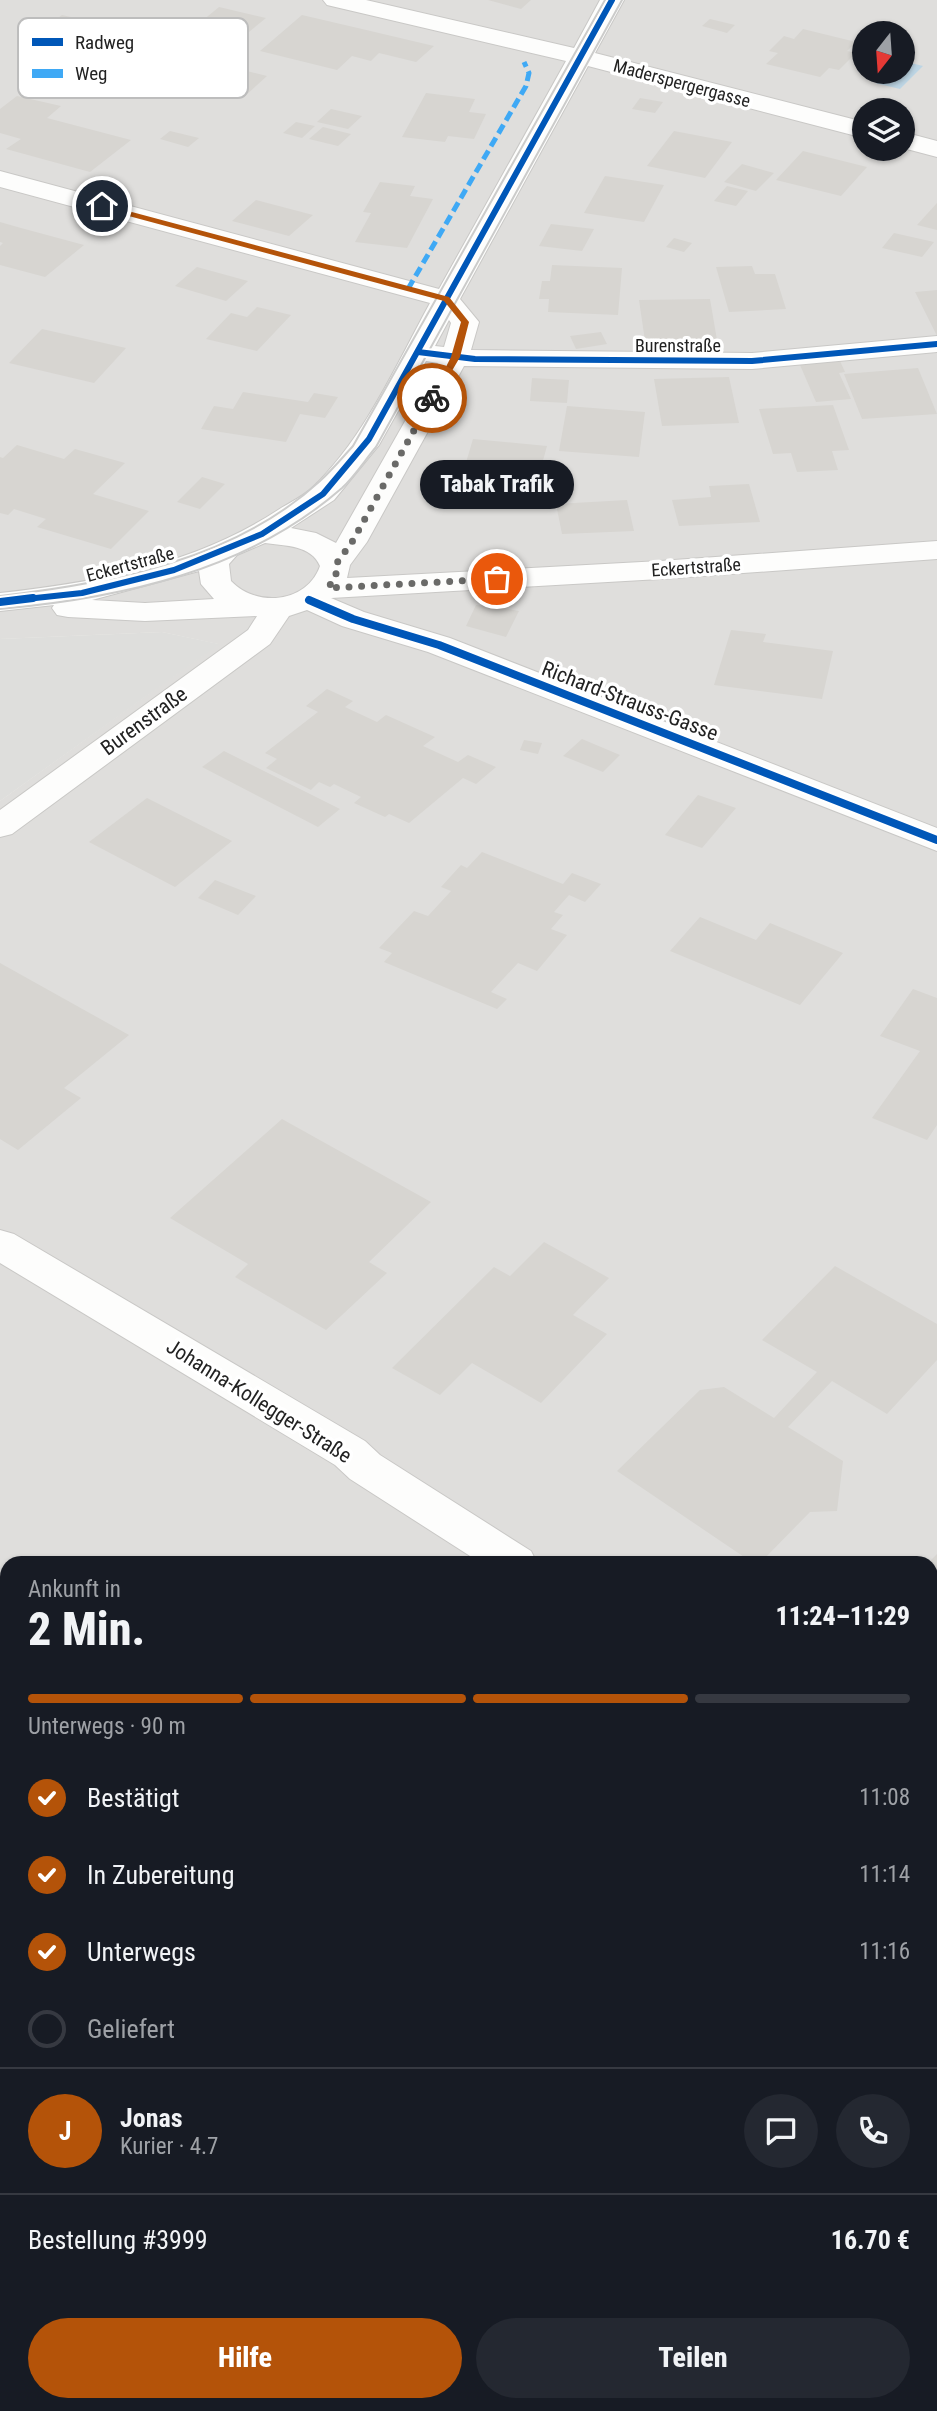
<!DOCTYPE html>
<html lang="de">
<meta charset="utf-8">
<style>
body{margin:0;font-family:"Roboto Condensed",sans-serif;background:#242831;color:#f1f3f6;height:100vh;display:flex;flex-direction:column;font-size:26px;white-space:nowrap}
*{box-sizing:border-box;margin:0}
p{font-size:23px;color:#9ea1a6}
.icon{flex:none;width:38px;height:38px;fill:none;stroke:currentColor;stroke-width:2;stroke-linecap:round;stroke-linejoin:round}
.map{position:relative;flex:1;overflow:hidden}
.drawer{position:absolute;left:0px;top:1556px;width:938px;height:856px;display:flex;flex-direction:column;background:#171b24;border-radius:21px 21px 0 0;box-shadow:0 2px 5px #0004}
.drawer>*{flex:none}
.needle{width:46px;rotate:197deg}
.tools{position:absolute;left:852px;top:21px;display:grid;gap:14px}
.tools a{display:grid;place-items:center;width:63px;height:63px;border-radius:50%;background:#171b24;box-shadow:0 2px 5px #0004;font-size:35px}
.pin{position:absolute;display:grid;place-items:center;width:60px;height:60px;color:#fff;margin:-30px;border:4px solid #fff;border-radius:50%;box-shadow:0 2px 7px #0007}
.courier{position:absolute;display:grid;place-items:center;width:70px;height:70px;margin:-35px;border:5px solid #b45309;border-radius:50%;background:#fff;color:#222;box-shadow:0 2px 9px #0007}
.bubble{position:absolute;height:49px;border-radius:24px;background:#171b24;box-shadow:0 2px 5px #0004;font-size:23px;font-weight:800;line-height:49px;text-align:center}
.overview em{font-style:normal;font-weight:800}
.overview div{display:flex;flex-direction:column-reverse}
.overview{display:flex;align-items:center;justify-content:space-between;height:119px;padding:0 28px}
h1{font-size:46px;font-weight:800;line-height:52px}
.bar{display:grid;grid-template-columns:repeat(4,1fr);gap:10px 7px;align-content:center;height:84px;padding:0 28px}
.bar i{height:9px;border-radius:5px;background:#363941}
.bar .active{background:#b45309}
.bar p{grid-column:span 4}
.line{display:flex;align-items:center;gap:18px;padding:0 28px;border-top:2px solid #363941}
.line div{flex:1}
.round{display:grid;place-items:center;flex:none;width:74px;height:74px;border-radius:37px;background:#242831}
ol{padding:0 28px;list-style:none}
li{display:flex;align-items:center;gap:21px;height:77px}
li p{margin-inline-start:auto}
li .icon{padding:7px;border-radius:50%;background:#b45309;color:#fff;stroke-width:4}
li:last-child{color:#9ea1a6}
li i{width:38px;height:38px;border:4px solid #363941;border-radius:50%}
.action{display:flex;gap:14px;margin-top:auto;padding:14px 28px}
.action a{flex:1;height:80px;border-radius:42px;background:#b45309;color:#fff;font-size:28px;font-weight:800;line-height:80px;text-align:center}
.action a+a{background:#242831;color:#f1f3f6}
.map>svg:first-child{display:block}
.residential{fill:#dfdedc;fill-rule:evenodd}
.religious{fill:#dededc}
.water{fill:#bdd5e4}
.building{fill:#d7d5d1}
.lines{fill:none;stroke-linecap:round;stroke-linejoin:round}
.minor-casing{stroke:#c9c8c6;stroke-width:2}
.minor{fill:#fdfdfc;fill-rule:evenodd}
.tram{stroke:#cccccb;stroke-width:2}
.quiet{stroke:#3fa9f5;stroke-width:5;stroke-dasharray:10 5;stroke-linecap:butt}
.cycleway-far1-casing{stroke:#fff;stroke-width:10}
.cycleway-casing{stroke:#fff;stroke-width:12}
.cycleway-far1{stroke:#0057b8;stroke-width:6}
.cycleway{stroke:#0057b8;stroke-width:8}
.route{fill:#b45309}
.done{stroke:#6a6a68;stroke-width:7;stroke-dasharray:0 12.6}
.labels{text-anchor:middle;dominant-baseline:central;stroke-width:7;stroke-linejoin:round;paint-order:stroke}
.far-street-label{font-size:18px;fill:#222;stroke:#fff}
.street-label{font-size:21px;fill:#222;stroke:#fff}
.key{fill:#fff;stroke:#bdbdbd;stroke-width:2}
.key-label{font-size:19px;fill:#222}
</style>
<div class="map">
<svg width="937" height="2411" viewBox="0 0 937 2411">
<rect width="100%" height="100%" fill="#f0efea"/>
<path class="residential" d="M0 0H937V2411H0V801L218 644 162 632 0 639ZM864 33H903V72H864ZM864 110H903V149H864ZM7 1563H931V2404H7Z"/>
<path class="religious" d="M162 632 219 644 0 801V639Z"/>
<path class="water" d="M903 61 923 66 900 89 875 83 886 72H903Z"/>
<g class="building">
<path d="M488 0H531L521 9Z"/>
<path d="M219 7 266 18 238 41 191 30Z"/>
<path d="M62 15 113 27 85 49 33 37Z"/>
<path d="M302 15 362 29 434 46 416 62 379 53 371 61 352 56 337 70 260 51Z"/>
<path d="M710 19 735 25 727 33 702 26Z"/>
<path d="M803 29 856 42 847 51 856 53 839 70 829 68 820 77 766 64 778 53 769 51 784 36 794 39Z"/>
<path d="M238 69 267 76 244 97 215 90Z"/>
<path d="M426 93 475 99 469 112 486 114 474 139 448 136 445 142 402 137Z"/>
<path d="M17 96 61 106 47 118 131 140 90 172 6 149 21 139 0 133V109Z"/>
<path d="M640 98 663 102 655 113 632 109Z"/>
<path d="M331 109 362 116 348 129 317 122Z"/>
<path d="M296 122 315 126 302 138 283 133Z"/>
<path d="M323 127 351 134 338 146 309 139Z"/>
<path d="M170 131 199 138 188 147 160 139Z"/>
<path d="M674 131 732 142 705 178 647 166Z"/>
<path d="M803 151 867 167 841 196 776 180Z"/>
<path d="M742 164 774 173 756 191 724 182Z"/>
<path d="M605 176 664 185 644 222 584 213Z"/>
<path d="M380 182 415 186 410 196 433 199 407 248 355 242 371 213 363 212Z"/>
<path d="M727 186 748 191 736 206 714 201Z"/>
<path d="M256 200 313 215 289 236 232 221Z"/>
<path d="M937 203V230L917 225Z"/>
<path d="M0 222 21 228 84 245 45 277 0 265V246L3 243 0 242Z"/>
<path d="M551 224 594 229 582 251 539 246Z"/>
<path d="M894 233 934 242 922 257 882 248Z"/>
<path d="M674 238 692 243 684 252 666 247Z"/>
<path d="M552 265 622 268 618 315 548 312 549 299H539L542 281H550Z"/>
<path d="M752 266 755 274H775L786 309 729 312 716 267Z"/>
<path d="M197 267 248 281 226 301 175 286Z"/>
<path d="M937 290V336L915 292Z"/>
<path d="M710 299 717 340 645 341 639 300Z"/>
<path d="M257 307 291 315 257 351 206 339 231 313 247 317Z"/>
<path d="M42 329 126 348 94 383 9 363Z"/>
<path d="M601 332 607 344 576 349 570 336Z"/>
<path d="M840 361 845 372 839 373 851 399 816 402 800 365Z"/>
<path d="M918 368 937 414 862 419 844 374Z"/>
<path d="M729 377 739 423 662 426 654 379Z"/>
<path d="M532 378 569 380 567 403 530 401Z"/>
<path d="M243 392 308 402 314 393 338 397 325 418 300 414 286 442 201 429 214 406 233 409Z"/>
<path d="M833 405 849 450 832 451 838 470 797 472 791 453 773 454 759 409Z"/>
<path d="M567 406 645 412 639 457 559 451Z"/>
<path d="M473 439 547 446 534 493 459 486Z"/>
<path d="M17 445 64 459 75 449 125 463 93 494 149 511 111 549 37 527 46 519 14 509 8 515 0 513V457L3 458Z"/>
<path d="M202 477 225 484 200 509 177 502Z"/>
<path d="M749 484 760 522 679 526 672 500 711 497 709 486Z"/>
<path d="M627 500 634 531 562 534 556 504Z"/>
<path d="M476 605 492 606 519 611 506 637 466 626Z"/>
<path d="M731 630 766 634 763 642 833 651 822 699 714 685Z"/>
<path d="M327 689 353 701 345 707 377 722 386 715 435 737 423 746 458 762 468 755 496 767 476 784 463 778 409 823 389 814 385 817 354 803 361 797 334 784 330 787 319 782 311 790 266 768 277 759 265 753 318 712 306 706Z"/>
<path d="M582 739 620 755 603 772 563 756Z"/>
<path d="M524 740 542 743 538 754 520 750Z"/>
<path d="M224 751 340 809 318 827 202 767Z"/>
<path d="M698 795 736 808 702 848 665 835Z"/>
<path d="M147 798 232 841 175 887 89 842Z"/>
<path d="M482 852 563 884 572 873 601 884 585 902 569 895 554 912 563 915 551 929 567 935 537 971 518 963 491 992 507 999 497 1009 384 962 392 953 379 948 414 911 428 916 451 891 441 887 461 865 467 868Z"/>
<path d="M215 880 256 896 238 915 198 898Z"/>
<path d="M700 917 756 940 770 923 843 953 800 1005 670 951Z"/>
<path d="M0 963 129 1035 64 1088 81 1098 18 1150 0 1139Z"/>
<path d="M913 989 937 998V1125L927 1140 872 1118 920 1051 880 1036Z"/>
<path d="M282 1119 431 1202 369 1262 387 1273 326 1330 235 1277 248 1264 170 1218Z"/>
<path d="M544 1242 609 1278 573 1315 607 1334 541 1403 472 1363 440 1395 392 1368 494 1267 510 1276Z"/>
<path d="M835 1266 937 1324V1360L887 1414 832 1381 788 1427 843 1461 837 1511 810 1512 760 1563H753L617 1471 700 1390 724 1387 774 1418 817 1372 762 1340Z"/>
<path d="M937 1554V1704L931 1709V1563H928Z"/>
<path d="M0 2372 7 2379V2404H30L36 2411H0Z"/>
<path d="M669 2404H773L768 2411H664Z"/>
</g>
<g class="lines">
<defs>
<g id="minor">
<path d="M323 0H366L574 48 600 0H624L595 53 864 122V138L588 66 460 299 479 322 471 350 752 353 937 336V352L752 369 464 366 367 542 350 565 347 578 660 561 937 541V559L660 579 331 598 364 612 450 638 937 828V851L428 652 342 626 307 610 289 616 270 644 12 834 0 837V810L248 630 257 616 145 621 68 617 57 615 52 608 54 605 0 611V593C98 582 194 565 278 510 289 503 304 496 313 487 365 437 396 365 430 303L0 187V171L439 289 566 61 327 5ZM449 320 451 323 444 347 435 346ZM426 361 438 363 336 543 316 533 291 528 334 500 379 445ZM265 543C286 546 311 545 320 566 307 603 257 608 231 581L229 564 237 555ZM199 571 201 584 214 599 145 603 92 600Z"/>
<path d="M903 132 937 141V157L903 148Z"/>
<path d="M0 1230 14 1234 365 1441 380 1455 531 1551 537 1563H481L350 1479 335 1465 0 1263Z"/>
<path d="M931 1861 937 1863V1909L931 1907Z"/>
<path d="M937 2301V2361L931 2363V2304Z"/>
<path d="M861 2404H915L913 2411H858Z"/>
</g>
</defs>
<use href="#minor" class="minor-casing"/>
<use href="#minor" class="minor"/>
<g class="tram">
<path d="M0 596C112 583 234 560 320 481 332 470 342 458 353 446L605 0"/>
<path d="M0 609C122 598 247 571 342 488 355 476 365 460 376 447L622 0"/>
</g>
<path class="quiet" d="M408 289 526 86 529 73 524 62"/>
<defs>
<g id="cycleway-far1">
<path d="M418 352 475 359 752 361 937 344"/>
<path d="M17 600 82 593 174 570 262 534 323 494 369 439 612 0"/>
</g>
<g id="cycleway">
<path d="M309 600 353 619 439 645 937 840"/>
<path d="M0 602 33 598"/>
</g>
</defs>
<use href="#cycleway-far1" class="cycleway-far1-casing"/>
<use href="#cycleway" class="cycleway-casing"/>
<use href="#cycleway-far1" class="cycleway-far1"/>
<use href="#cycleway" class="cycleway"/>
</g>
<path class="route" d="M102 204 449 297 469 322 460 357 435 400H429L451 357 461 322 444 301 99 208Z"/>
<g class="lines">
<path class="done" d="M432 398 352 542 336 564V576L328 588 497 579"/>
</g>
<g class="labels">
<g class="far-street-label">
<text transform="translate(682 83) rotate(15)">Maderspergergasse</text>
<text x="678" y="345">Burenstraße</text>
<text transform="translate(130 564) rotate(-15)">Eckertstraße</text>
<text transform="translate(696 567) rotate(-4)">Eckertstraße</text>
</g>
<g class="street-label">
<text transform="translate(630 701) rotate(21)">Richard-Strauss-Gasse</text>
<text transform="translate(144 721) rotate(-36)">Burenstraße</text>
<text transform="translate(259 1401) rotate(32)">Johanna-Kollegger-Straße</text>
</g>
</g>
<rect x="18" y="18" width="230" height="80" rx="10" class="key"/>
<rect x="32" y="38" width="31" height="8" fill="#0057b8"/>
<rect x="32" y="69" width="31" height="9" fill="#3fa9f5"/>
<g class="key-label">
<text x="75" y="49">Radweg</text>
<text x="75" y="80">Weg</text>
</g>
</svg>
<div class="tools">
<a><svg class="needle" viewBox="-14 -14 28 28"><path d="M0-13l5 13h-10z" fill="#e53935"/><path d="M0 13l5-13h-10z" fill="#9ea1a6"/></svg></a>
<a><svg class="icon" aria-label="layers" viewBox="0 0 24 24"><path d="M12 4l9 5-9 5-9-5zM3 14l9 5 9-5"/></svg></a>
</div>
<div class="pin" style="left:497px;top:579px;background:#ea580c"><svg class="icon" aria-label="bag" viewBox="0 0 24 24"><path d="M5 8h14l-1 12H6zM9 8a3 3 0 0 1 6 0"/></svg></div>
<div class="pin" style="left:102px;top:206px;background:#1f2937"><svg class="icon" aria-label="home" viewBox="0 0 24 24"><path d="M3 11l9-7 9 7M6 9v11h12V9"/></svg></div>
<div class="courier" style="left:432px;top:398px"><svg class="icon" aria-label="bike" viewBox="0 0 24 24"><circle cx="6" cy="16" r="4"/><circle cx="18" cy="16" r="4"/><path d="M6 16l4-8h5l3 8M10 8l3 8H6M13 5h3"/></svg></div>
<div class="bubble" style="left:420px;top:460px;width:154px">Tabak Trafik</div>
<section class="drawer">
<div class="overview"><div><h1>2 Min.</h1><p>Ankunft in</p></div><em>11:24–11:29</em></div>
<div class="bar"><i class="active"></i><i class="active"></i><i class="active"></i><i></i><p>Unterwegs · 90 m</p></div>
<ol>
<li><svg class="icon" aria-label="check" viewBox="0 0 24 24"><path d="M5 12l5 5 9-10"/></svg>Bestätigt<p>11:08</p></li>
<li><svg class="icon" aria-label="check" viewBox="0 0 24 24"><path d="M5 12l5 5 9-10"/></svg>In Zubereitung<p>11:14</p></li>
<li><svg class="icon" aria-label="check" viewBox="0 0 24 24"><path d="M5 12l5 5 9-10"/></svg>Unterwegs<p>11:16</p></li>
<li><i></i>Geliefert</li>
</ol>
<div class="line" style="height:126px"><b class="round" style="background:#b45309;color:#fff">J</b><div><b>Jonas</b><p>Kurier · 4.7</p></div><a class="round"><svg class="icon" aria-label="chat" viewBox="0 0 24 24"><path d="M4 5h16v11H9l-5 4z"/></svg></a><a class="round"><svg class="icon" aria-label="phone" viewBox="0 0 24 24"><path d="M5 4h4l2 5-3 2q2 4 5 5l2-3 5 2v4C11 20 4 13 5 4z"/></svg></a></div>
<div class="line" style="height:91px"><div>Bestellung #3999</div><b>16.70 €</b></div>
<div class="action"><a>Hilfe</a><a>Teilen</a></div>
</section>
</div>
